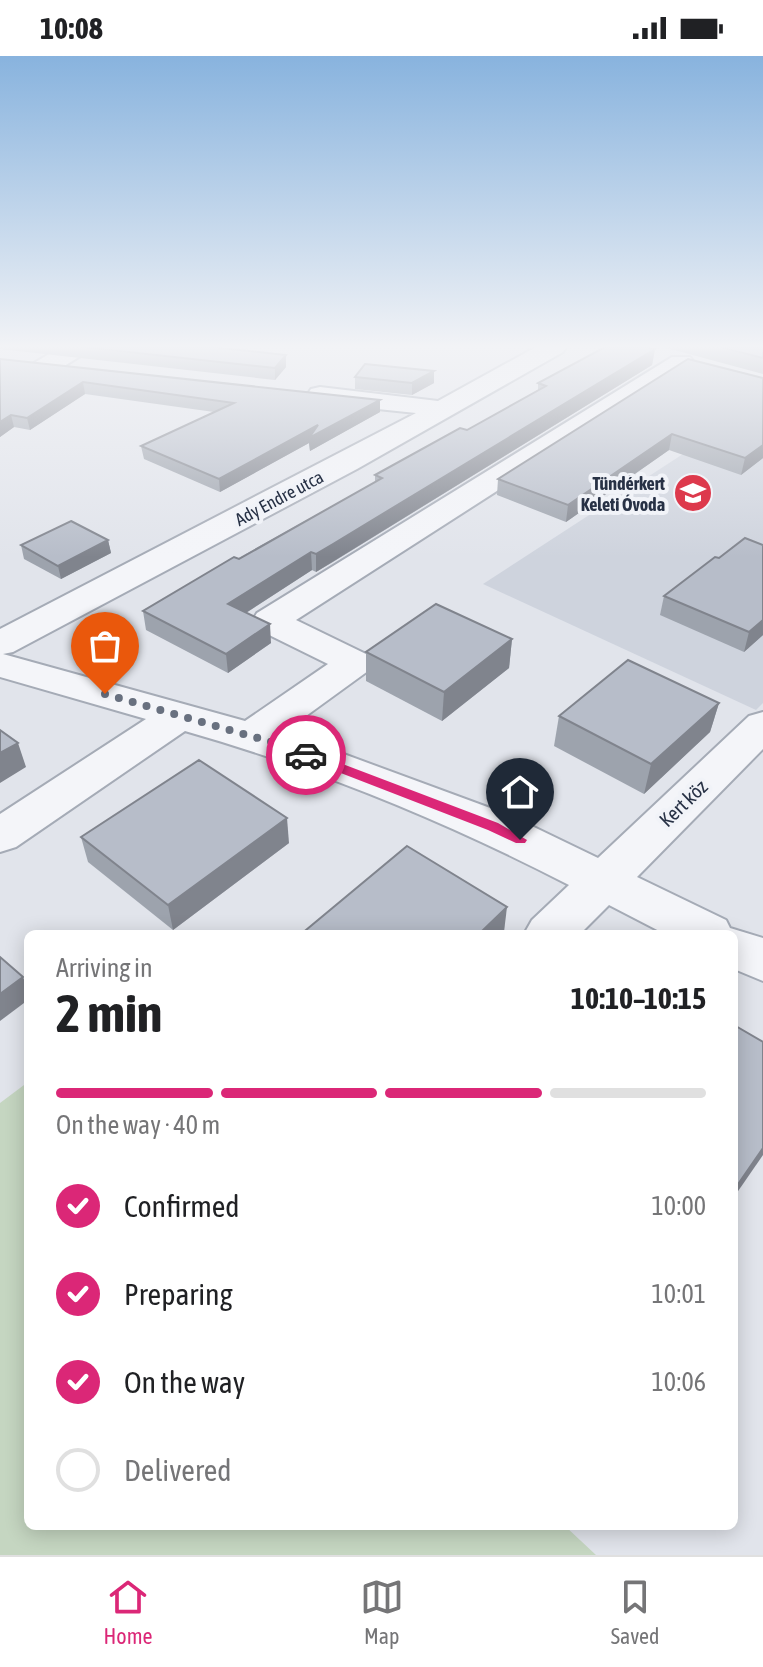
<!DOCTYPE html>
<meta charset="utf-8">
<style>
body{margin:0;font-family:"Asap Condensed",sans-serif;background:#f6f6f6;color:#202124;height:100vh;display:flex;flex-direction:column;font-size:30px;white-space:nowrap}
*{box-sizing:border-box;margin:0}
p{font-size:26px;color:#757577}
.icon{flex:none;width:44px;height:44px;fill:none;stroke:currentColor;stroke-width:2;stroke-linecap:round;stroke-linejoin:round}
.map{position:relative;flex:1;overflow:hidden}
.panel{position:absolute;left:24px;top:874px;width:714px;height:600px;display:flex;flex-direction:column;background:#fff;border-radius:12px;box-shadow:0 4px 20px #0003}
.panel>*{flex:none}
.pin{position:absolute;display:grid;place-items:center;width:68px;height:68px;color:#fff;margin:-82px -34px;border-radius:50% 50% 50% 0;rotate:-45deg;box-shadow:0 0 8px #0007}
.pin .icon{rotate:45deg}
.courier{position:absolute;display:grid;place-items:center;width:80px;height:80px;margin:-40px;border:6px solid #db2777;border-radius:50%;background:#fff;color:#222;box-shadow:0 2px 10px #0007}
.headline em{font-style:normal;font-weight:700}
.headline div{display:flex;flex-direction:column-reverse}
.headline{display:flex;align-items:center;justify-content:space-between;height:136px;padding:0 32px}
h1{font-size:52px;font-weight:700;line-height:60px}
.bar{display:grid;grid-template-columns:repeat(4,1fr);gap:12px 8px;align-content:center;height:96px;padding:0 32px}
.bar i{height:10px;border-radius:6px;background:#e0e0e0}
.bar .on{background:#db2777}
.bar p{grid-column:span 4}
ol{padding:0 32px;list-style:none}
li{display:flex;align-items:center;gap:24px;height:88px}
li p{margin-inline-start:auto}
li .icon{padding:8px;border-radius:50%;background:#db2777;color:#fff;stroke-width:4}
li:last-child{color:#757577}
li i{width:44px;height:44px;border:4px solid #e0e0e0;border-radius:50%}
.status{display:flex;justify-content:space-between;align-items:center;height:56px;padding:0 40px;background:#fff;direction:ltr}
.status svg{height:22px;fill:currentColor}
.tab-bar{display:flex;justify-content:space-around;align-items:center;height:112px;border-top:2px solid #e0e0e0;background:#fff;font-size:22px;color:#757577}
.tab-bar a{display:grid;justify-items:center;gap:4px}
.tab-bar .on{color:#db2777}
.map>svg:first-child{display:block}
.built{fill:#ced3dd}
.green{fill:#c5d6c1}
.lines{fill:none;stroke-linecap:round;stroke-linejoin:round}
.minor-casing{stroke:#a5abb6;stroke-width:4}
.minor{fill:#f4f5f9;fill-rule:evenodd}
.wall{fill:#9da3ad}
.shaded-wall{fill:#80848d}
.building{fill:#b7bdc9;stroke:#80848d;stroke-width:2}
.route{fill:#db2777}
.done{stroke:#68707f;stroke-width:8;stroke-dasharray:0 14.4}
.labels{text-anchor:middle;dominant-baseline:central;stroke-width:8;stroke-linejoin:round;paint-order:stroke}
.far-poi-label{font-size:18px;font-weight:bold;fill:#273145;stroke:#f1f3f8;text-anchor:end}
.far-street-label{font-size:18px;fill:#273145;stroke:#f1f3f8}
.street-label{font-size:20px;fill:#273145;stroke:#f1f3f8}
</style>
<div class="status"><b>10:08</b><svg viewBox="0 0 49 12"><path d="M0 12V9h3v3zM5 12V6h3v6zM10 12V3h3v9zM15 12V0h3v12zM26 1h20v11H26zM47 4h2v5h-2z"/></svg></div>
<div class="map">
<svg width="763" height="1499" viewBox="0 0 763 1499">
<rect width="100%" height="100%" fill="#e1e4eb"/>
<path class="built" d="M763 346V647L756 654 483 528Z"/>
<path class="green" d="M28 1026V1470H565L596 1499H0V1047Z"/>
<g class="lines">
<defs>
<g id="minor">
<path d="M61 291H90L87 296 9 344 0 346V327Z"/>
<path d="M536 291H566L563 296 357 413 13 596 3 598 245 665 328 608 257 573 252 565 257 557 672 301H690L694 306 690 311 296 564 368 599 374 607 368 615 284 676 509 759 598 802 749 660 763 656V693L637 821 726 864 730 872 763 882V925L734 913V878H665L609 849 580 878H524L532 864 569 829C447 766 318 713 185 675L16 791 0 796V758L146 663 0 621V573L416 357 320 347 311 345 307 339 311 333 320 331 438 345Z"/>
</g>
</defs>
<use href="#minor" class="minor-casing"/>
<use href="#minor" class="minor"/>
</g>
<g class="wall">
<path d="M0 291H211L286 299V311L275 324 0 293Z"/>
<path d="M663 291H763V318Z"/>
<path d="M655 293 652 309 333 506 316 516 312 514 246 557 271 587 228 617 146 574 143 555 375 426V419L467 374 538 334V327Z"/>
<path d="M0 303 380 344V356L310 395 309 387 220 436 144 403 141 390 214 356 85 338 30 374 14 371 0 381Z"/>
<path d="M355 321 434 327 412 339 355 333Z"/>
<path d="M763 322V402L741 419 669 394 566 466 497 439 498 423Z"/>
<path d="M108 484 111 497 61 523 24 503 21 489Z"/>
<path d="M664 540 763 579 744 596 660 559Z"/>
<path d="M512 583 509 612 442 665 366 625V596Z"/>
<path d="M719 647 710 676 644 738 554 690 559 660Z"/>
<path d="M81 781 289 787 173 874 88 806Z"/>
</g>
<g class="shaded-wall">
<path d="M655 293 652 309 316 516V498Z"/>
<path d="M286 299V311L275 324V312Z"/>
<path d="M434 315V327L412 339V327Z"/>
<path d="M83 326 85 338 30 374 27 362Z"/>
<path d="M380 344V356L310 395 309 387 220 436 219 423 318 369Z"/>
<path d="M11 359 14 371 0 381V366Z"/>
<path d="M672 378 669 394 566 466 568 449Z"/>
<path d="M763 389V402L741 419 745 402Z"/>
<path d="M108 484 111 497 61 523 58 510Z"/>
<path d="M311 496 312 514 230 567 228 548Z"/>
<path d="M763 564V579L744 596 749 576Z"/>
<path d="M270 568 271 587 228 617 226 598Z"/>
<path d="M512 583 509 612 442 665 444 636Z"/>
<path d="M719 647 710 676 644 738 651 708Z"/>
<path d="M18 687 26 711 0 727V697Z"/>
<path d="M287 762 289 787 173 874 168 849Z"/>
<path d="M507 851 504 876 502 878H479Z"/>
<path d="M23 921 28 933V944L0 965V938Z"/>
<path d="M763 1092V1099L734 1141V1134Z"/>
</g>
<g class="building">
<path d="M83 291H211L286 299 275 312Z"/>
<path d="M605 291H645L655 293 333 488 316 498 311 496 228 548 270 568 226 598 143 555 234 501 239 503 382 422 375 419 460 372 467 374 546 330 538 327Z"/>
<path d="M720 291H763V302Z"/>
<path d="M0 303 380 344 309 382 318 369 219 423 141 390 234 347 83 326 27 362 11 359 0 366Z"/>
<path d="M688 303 763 322V389L745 402 672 378 568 449 498 423Z"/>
<path d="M365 308 434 315 412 327 355 321Z"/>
<path d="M71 465 108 484 58 510 21 489Z"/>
<path d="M745 482 763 489V564L749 576 664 540 715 501 719 502Z"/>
<path d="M436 548 512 583 444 636 366 596Z"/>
<path d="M628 604 719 647 651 708 559 660Z"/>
<path d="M0 674 18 687 0 697Z"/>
<path d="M199 704 287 762 168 849 81 781Z"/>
<path d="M407 790 507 851 479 878H311L306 874Z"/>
<path d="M0 901 23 921 0 938Z"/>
<path d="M734 969 763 986V1092L734 1134Z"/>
</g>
<linearGradient id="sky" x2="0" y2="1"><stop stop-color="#88b3de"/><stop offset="0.58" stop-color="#f2f3f6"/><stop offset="1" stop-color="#f2f3f6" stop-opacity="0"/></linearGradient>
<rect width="763" height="501" fill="url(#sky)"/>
<path class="route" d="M302 696H311L498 767 527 784 525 787H516L488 774 302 702Z"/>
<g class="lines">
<path class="done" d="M105 638 275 687 306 699"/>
</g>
<defs>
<symbol id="school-disc" viewBox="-11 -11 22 22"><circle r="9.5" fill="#dd394c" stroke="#f1f3f8"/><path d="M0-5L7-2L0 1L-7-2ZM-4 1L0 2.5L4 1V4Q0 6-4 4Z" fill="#fff"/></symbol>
</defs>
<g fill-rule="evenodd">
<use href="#school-disc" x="671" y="415" width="44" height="44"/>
</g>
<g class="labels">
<g class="far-poi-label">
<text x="665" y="427">Tündérkert<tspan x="665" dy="21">Keleti Óvoda</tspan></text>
</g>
<g class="far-street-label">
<text transform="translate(279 442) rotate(-28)">Ady Endre utca</text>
</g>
<g class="street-label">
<text transform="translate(683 747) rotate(-44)">Kert köz</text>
</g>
</g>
</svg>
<div class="pin" style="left:105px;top:638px;background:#ea580c"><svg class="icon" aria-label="bag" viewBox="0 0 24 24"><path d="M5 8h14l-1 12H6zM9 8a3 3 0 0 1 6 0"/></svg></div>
<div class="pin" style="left:520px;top:784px;background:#1f2937"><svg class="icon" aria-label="home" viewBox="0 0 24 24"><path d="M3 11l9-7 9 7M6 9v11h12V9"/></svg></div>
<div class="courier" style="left:306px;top:699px"><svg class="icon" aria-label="car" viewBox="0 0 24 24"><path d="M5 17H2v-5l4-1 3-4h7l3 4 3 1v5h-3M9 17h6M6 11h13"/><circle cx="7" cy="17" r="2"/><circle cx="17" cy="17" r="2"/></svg></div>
<section class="panel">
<div class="headline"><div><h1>2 min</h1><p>Arriving in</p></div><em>10:10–10:15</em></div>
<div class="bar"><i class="on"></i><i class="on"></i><i class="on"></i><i></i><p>On the way · 40 m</p></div>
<ol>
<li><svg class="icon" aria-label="check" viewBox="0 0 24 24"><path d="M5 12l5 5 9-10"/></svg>Confirmed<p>10:00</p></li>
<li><svg class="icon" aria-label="check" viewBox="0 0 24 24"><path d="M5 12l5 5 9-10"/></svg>Preparing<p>10:01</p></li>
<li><svg class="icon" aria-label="check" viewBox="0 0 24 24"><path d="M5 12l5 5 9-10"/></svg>On the way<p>10:06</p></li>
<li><i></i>Delivered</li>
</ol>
</section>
</div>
<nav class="tab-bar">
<a class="on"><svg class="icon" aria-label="home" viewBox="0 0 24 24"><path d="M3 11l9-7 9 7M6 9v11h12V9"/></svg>Home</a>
<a><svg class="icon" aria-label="map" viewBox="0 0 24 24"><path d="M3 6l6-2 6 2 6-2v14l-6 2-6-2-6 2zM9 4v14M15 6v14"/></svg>Map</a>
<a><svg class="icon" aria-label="saved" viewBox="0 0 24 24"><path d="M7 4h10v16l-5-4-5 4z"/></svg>Saved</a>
</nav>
